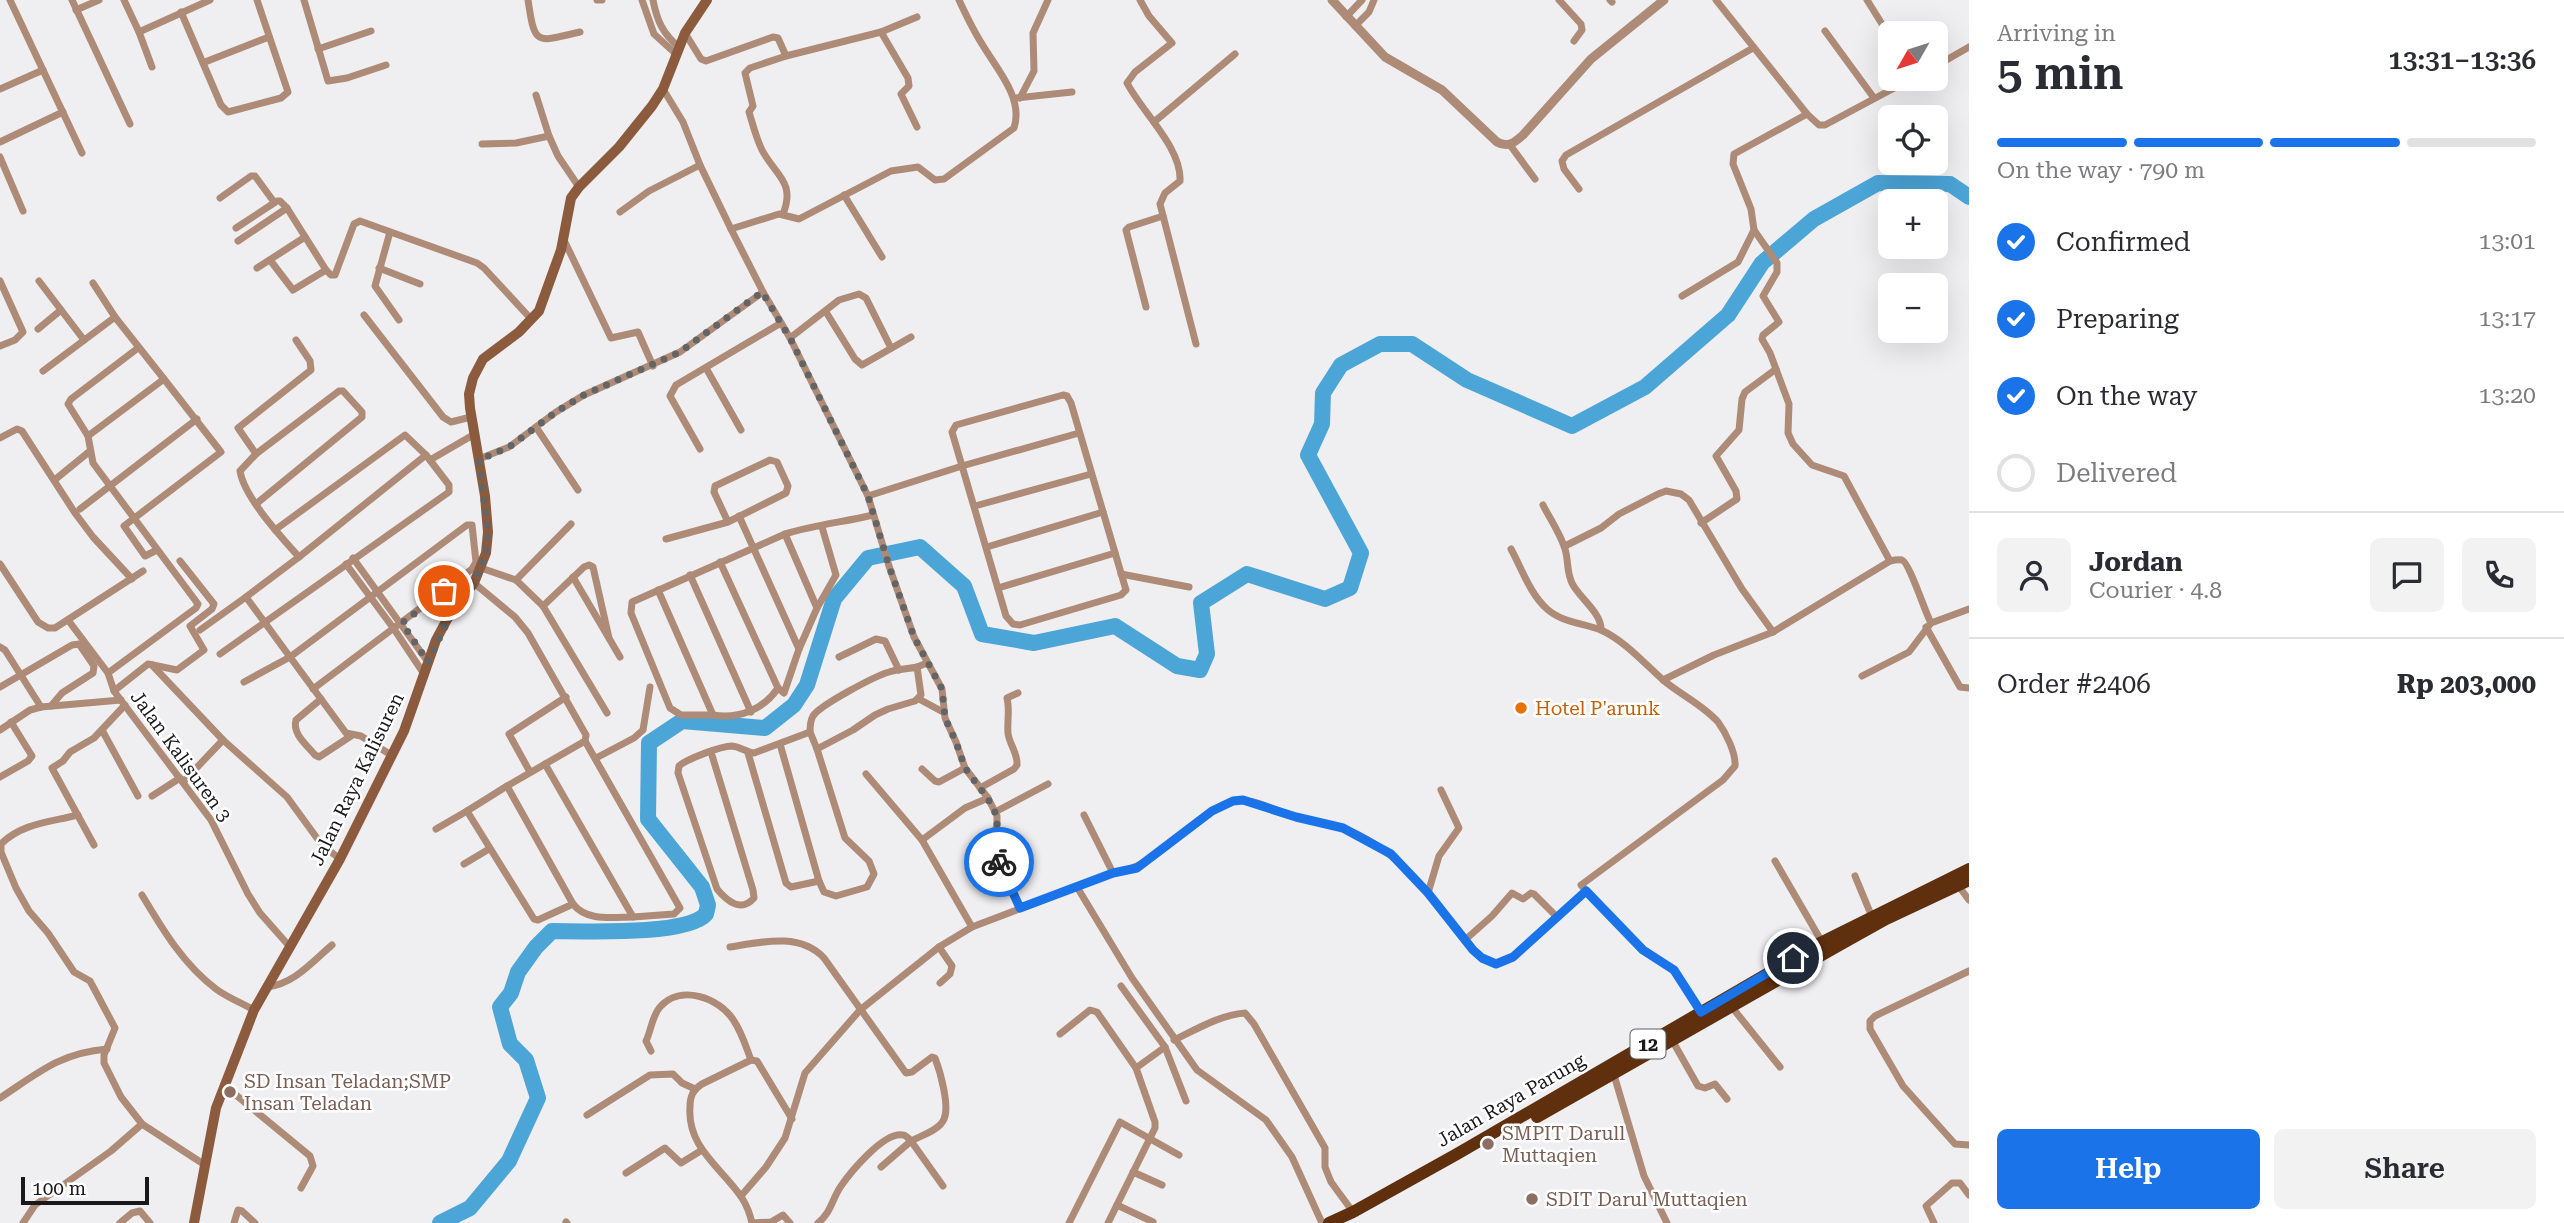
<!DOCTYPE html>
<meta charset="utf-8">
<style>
body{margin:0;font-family:"Roboto Serif",serif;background:#f2f2f3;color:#2b2b33;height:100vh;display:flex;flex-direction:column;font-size:26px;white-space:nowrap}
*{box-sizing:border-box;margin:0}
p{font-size:23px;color:#7c7c81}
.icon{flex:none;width:38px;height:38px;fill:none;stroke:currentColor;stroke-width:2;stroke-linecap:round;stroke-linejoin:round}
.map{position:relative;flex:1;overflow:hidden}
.panel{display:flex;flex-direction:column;background:#fff;width:595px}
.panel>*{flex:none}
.needle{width:46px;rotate:231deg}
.buttons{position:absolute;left:1878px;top:21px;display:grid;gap:14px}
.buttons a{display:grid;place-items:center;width:70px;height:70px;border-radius:10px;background:#fff;box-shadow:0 7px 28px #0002;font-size:35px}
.scale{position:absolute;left:21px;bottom:18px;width:128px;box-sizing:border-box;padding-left:7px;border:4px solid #19191a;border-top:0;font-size:19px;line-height:24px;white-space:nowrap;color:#19191a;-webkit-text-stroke:5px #fff;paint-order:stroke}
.pin{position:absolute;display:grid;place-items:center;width:60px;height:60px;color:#fff;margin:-30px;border:4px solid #fff;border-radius:50%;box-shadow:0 2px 7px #0007}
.courier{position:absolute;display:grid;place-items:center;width:70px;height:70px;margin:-35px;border:5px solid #1a73e8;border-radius:50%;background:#fff;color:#222;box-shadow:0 2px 9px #0007}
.headline em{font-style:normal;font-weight:600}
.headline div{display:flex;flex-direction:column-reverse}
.headline{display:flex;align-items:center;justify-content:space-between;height:119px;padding:0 28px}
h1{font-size:46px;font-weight:600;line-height:52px}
.bar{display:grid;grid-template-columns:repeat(4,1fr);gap:10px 7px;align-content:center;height:84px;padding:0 28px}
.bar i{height:9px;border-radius:5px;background:#e1e1e2}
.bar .on{background:#1a73e8}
.bar p{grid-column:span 4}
.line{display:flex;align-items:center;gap:18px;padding:0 28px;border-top:2px solid #e1e1e2}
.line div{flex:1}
.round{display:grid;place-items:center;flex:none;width:74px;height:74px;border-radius:10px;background:#f2f2f3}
ol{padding:0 28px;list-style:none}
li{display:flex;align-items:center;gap:21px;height:77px}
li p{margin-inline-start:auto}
li .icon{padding:7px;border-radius:50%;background:#1a73e8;color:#fff;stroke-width:4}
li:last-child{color:#7c7c81}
li i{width:38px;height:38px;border:4px solid #e1e1e2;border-radius:50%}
.button{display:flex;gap:14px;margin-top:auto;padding:14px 28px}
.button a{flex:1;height:80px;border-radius:10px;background:#1a73e8;color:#fff;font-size:28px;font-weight:600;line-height:80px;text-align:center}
.button a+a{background:#f2f2f3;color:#2b2b33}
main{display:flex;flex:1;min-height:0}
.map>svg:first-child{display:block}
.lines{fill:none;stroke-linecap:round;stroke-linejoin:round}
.river{stroke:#4ba5d7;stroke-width:16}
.minor{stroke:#ae8b77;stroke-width:7}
.tertiary{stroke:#ae8b77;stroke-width:9}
.secondary{stroke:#8c5b3e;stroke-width:10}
.trunk{stroke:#5f2f0e;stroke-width:12}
.done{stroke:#646465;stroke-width:7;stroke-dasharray:0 12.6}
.route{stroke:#1a73e8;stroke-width:9}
.food-dot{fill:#e8710a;stroke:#fff;stroke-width:2.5}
.education-dot{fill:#8d6e63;stroke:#fff;stroke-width:2.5}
.labels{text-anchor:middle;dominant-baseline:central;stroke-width:5;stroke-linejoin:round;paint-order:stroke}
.shield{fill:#fff;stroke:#5e5e5f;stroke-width:2}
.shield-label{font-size:18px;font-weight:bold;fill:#19191a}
.food-label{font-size:19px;fill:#c56008;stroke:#fff;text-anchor:start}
.street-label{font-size:19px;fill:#19191a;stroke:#fff}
.education-label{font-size:19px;fill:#785e54;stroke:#fff;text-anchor:start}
</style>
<main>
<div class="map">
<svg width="1969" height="1223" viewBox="0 0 1969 1223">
<rect width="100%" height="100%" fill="#efeef1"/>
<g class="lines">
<path class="river" d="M440 1223 470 1208 509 1161 538 1098 526 1060 510 1044 500 1007 511 993 518 972 536 947 552 931C583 931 687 936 706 914L708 905 702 887 648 819 649 743 682 721 765 728 794 705 807 685 834 599 868 558 920 547 964 586 982 634 1034 643 1115 626 1177 666 1200 670 1207 654 1201 603 1247 574 1325 599 1350 588 1361 553 1308 455 1322 424 1323 393 1341 365 1380 344H1412L1467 380 1572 426 1645 387 1728 315 1762 263 1814 219 1878 183 1950 184 1969 197"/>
<g class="minor">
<path d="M10 0 82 153"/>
<path d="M72 0 130 124"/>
<path d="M124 0 139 32 210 0"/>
<path d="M304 0 328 81 347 78 386 65"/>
<path d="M528 0C535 47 536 42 580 32"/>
<path d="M597 0H602"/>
<path d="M642 0 654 34 676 54"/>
<path d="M653 0C657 21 663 34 679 47"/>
<path d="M1140 0 1149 16 1172 43 1135 72 1127 83C1142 112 1182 148 1180 181L1165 193 1160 204 1196 344"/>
<path d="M1559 0 1581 24 1582 30 1574 41"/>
<path d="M1610 0 1612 2"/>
<path d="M1716 0 1807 114 1819 125H1825L1911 79"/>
<path d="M1867 0 1882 24"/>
<path d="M76 10 99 0"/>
<path d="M181 12 221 105 228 112 281 98 288 92 257 0"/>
<path d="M1346 17 1362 0"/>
<path d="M1355 26 1369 12 1374 0"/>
<path d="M1825 31 1874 98"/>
<path d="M139 32 152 67"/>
<path d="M881 32 917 17"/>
<path d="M685 33 701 59 706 61 773 37 778 38 786 56 881 32 908 78 909 86 901 94 917 127"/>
<path d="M318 49 371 31"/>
<path d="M205 62 269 37"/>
<path d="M1936 66 1969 47"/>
<path d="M0 89 43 70"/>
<path d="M663 89 683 122 700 165 731 229 763 292 790 338 868 496 889 566 914 637 942 689 945 718 956 742 965 768 988 798 997 816V826L990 841 1020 908"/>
<path d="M536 95 549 136"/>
<path d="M1016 98 1072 92"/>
<path d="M1020 98 1034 71 1033 33 1048 0"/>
<path d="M1154 122 1235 54"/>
<path d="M0 142 63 112"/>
<path d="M482 144 516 143 549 136 558 156 579 187"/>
<path d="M1510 145 1535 179"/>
<path d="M0 157 23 211"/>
<path d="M1579 189 1564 169 1562 161 1566 155 1753 48"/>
<path d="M844 195 882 257"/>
<path d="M220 198 251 176H255L274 202"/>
<path d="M620 212 649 191 700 165"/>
<path d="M783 214C796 182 775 175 762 150 756 138 753 125 749 112L753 106 745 73 750 68 786 56"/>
<path d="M236 228 277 201H280L287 208"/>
<path d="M731 229 779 214 799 219 891 171 918 167 935 180 944 179 1014 128C1024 98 996 68 982 44 973 30 966 15 959 0"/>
<path d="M1754 230 1777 263V272L1763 296 1779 322 1763 335 1762 339 1770 353 1789 404 1788 433 1793 444 1812 465 1844 476 1890 561"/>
<path d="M390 232 375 286 399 320"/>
<path d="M563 238 611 338 638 332 653 366"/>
<path d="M238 241 287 208 326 270 331 275H335L354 224 360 221 477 263 484 268 532 320"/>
<path d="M270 260 293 290 326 270"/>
<path d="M257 268 305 237"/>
<path d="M379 268 420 284"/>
<path d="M0 281 23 332 15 340 0 346"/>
<path d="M39 281 84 340"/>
<path d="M1682 296 1738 262 1754 230 1751 209 1733 164 1734 154 1807 114"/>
<path d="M1146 307 1126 230 1129 227 1163 216"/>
<path d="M826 312 855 359 862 365 911 337"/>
<path d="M364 315 443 417 451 422 471 417"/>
<path d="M38 329 61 310"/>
<path d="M790 338 839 300 859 294 866 298 891 348"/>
<path d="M706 368 741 430"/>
<path d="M43 371 115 317"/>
<path d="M536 427 578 490"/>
<path d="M88 436 164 379 115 317 93 283"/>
<path d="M0 438 17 429 22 431 75 513 93 537 132 579"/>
<path d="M700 449 670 396 676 385 781 323"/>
<path d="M256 454 339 391H343L362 412V417L256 504"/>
<path d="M479 459 509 447 556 412 584 395 680 352 763 292"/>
<path d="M430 460 473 435"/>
<path d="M57 478 90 451"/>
<path d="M868 496 962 466 1006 616 1013 624 1020 625 1121 595 1126 590 1071 403 1067 396 1063 395 956 425 952 432 962 466 1079 433"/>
<path d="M1543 505C1550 519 1560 533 1565 549 1569 562 1566 573 1573 585 1581 599 1602 614 1601 630"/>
<path d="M975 506 1091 474"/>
<path d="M80 509 197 419"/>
<path d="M739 516 799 649"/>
<path d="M1701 523 1737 499 1736 491 1716 456 1739 430 1742 399 1745 392 1776 369"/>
<path d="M785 534 817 608"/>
<path d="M666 539 728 522 786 493 788 486 777 462 770 460 715 486 714 492 728 522"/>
<path d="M1565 546 1601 528 1619 514 1658 494 1666 491 1681 494 1689 500 1742 589 1773 632 1890 561C1894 560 1898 559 1902 560 1909 562 1925 612 1931 623"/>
<path d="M987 547 1103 512"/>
<path d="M1511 549C1522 569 1530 594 1547 609 1561 622 1583 623 1601 630 1625 641 1644 663 1663 680 1681 695 1703 705 1718 722 1726 733 1736 753 1735 766L1723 780 1581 885 1643 950 1674 970 1701 1012"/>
<path d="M157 550 145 556 124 526 221 452 164 379"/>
<path d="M299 557 426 455"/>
<path d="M353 558 428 662"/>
<path d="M720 562 778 688 784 693 799 649 817 608 836 575 822 527"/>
<path d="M0 564 38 622 48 628H55L143 571"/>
<path d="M346 564 394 629 424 674"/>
<path d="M481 568 516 580 543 606 607 713"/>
<path d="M1121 574 1189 587"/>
<path d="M690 575 751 712"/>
<path d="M573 577 620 657"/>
<path d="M516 580 571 524"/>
<path d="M998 588 1115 553"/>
<path d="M658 590 713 715C739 719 763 710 778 688"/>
<path d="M543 606 584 567 589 565 593 567 609 638"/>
<path d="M68 620 108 673 114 691 211 820 248 894 260 913 290 947"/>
<path d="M1926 627 1960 687 1969 688"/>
<path d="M200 630 246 597"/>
<path d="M0 647 5 650 41 707"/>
<path d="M220 654 449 492V485L426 455 405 435 275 530"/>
<path d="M839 657 876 639 885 641 899 670"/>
<path d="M152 665 223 740 287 797 322 845 340 859"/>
<path d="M108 673 196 608 198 604 93 463 88 436 68 404 71 399 138 348"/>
<path d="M1862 676 1909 652 1931 623 1969 609"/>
<path d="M1663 680 1714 655 1773 632"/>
<path d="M244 682 290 657 246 597 299 557C281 537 244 497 240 471L256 454 238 428 311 370 310 361 296 340"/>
<path d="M0 687 72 645 79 644 94 666 93 673 62 693 51 706"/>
<path d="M313 689 472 569 476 562 472 525H467L290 657 346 733 361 736 391 755"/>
<path d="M114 691 148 664 177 670 204 650 190 626 212 609 214 604 180 561"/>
<path d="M321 699 296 720C292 734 307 745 315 755L319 757 351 736"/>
<path d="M919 699 943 712"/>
<path d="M713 715H681L670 708 631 613 632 602 785 534C814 525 844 522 873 515"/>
<path d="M0 730 30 710 41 707 121 700"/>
<path d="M102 730 138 796"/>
<path d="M810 732C810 726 810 721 813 716 820 705 875 676 889 672 898 669 908 669 917 667"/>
<path d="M585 741 680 908 674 914 633 917"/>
<path d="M780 744 819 881 824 892 836 896 867 887 874 874 869 861 845 838 817 749"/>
<path d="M711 752 753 890 754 898C741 913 727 901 717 889L678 773 679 766C687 759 721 746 732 746 741 747 746 752 754 753L810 732 817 749 853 730 875 715 888 709 915 701 921 695 917 667 927 663"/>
<path d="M748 753 786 883 791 887 819 881"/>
<path d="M596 758 634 738 643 730 650 687"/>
<path d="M545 764 633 917C613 917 587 922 573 904"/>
<path d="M922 769 935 781 939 782 965 768"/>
<path d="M530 772 509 734 566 697"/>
<path d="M866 774 922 840 972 927"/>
<path d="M0 777 28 761 32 756 11 722"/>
<path d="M183 782 223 740"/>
<path d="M980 788 1014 769 1017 765C1018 753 1009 744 1008 733 1007 721 1010 710 1007 698L1018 693"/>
<path d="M152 796 180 778"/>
<path d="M467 811 507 786"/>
<path d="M995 812 1048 784"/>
<path d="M78 815C51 822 22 823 1 844V852L16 888 29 911 48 933 74 972 90 981 115 1028 104 1055V1063L121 1097 142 1124 205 1165"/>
<path d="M1084 815 1113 873"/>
<path d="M436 829 467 811 534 919 538 920 573 904 507 786 585 741 586 735 528 633 515 617 474 583"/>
<path d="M922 840 965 808 988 798"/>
<path d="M94 845 52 768 63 761 70 752 94 738 125 705"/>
<path d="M1775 861 1822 942"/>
<path d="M464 864 489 849"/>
<path d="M1855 876 1872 917"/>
<path d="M1957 884 1969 900"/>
<path d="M1077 887 1132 978 1197 1070 1266 1120 1292 1157 1322 1223"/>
<path d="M1428 893 1439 856 1459 828 1441 790"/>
<path d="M142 895C163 930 183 964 216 989 228 998 242 1003 254 1010"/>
<path d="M1465 940 1492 916 1512 893 1523 899 1531 893 1534 894 1557 917"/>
<path d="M730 947C761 942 800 932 824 958L906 1073 912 1072 932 1057 935 1058C940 1071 950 1106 944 1119 940 1130 920 1136 911 1141 909 1139 906 1135 903 1135 884 1131 850 1173 841 1186 832 1199 831 1213 818 1223"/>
<path d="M939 947 952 966 950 974 940 983"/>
<path d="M1969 971 1875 1016 1870 1021V1029L1903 1086 1955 1144 1969 1145"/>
<path d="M1121 986 1165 1047 1186 1101"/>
<path d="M267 987C294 984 312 962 332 945"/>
<path d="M1731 1006 1780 1067"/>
<path d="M1060 1034 1090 1010 1097 1012 1136 1068 1155 1122V1128L1108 1223"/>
<path d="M1174 1040C1197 1029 1220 1015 1245 1013L1254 1024 1325 1148V1167L1331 1182 1353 1212"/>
<path d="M1672 1040 1698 1086 1705 1088 1715 1084 1727 1099"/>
<path d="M651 1051 646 1041C651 1031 652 1016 660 1007 680 984 719 997 734 1021 742 1033 746 1047 751 1060"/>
<path d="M1136 1068 1165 1047"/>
<path d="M1614 1075 1644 1176 1667 1223"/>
<path d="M225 1086 310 1156 313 1166 301 1188"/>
<path d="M0 1098C38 1073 60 1053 107 1049"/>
<path d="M587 1115 650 1075 673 1074 682 1083 695 1089"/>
<path d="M881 1167 911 1141 943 1186"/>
<path d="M1133 1172 1162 1185"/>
<path d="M626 1173 665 1148 681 1163 702 1150"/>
<path d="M741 1196 766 1167 785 1138 805 1073 860 1010 939 947 972 927 1113 873C1157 868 1188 819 1230 802 1249 795 1273 810 1291 816 1308 821 1326 822 1343 828 1402 850 1436 903 1473 950L1482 958 1496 964 1513 957 1586 891"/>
<path d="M1117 1205 1153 1222"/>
<path d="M566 1222 567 1223"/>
<path d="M23 1223 35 1205 111 1151 142 1124"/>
<path d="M120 1223 132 1213 140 1211 150 1223"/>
<path d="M234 1223 238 1210 242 1211 255 1223"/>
<path d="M790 1223 783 1215 771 1222 752 1223C750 1214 747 1206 742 1198 722 1168 687 1148 690 1107 690 1096 693 1090 702 1084L751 1060 757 1061 792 1119"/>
<path d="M1069 1223 1120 1122 1179 1155"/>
<path d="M1934 1223 1926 1206 1952 1183H1960L1969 1195"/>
</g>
<path class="tertiary" d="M1332 0 1385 57 1442 90 1497 142C1508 148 1514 143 1523 135L1591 59 1664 0"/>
<path class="secondary" d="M194 1223 216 1108 254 1010 340 859 404 731 436 640 451 612 474 583 486 553 488 532 485 496 470 408 469 394 473 378 483 359 519 332 539 311 561 250 571 198 579 187 619 147 652 106 663 89 685 33 707 0"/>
<g class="trunk">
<path d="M1537 1117 1843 943 1886 919 1969 880"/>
<path d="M1329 1223 1353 1212 1457 1154 1822 942 1969 869"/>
</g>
</g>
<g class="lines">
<path class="done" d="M444 591 402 623 428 662 452 612 474 583 486 553 488 532 479 460 509 447 556 412 584 395 680 352 762 292 790 338 868 496 889 566 914 637 942 689 945 718 956 742 965 768 988 799 997 816V826L990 841 999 862"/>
<path class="route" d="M999 862 1020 908 1113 873 1137 868 1212 811 1233 801 1243 800 1296 817 1343 828 1391 854 1428 893 1473 950 1482 958 1496 964 1513 957 1586 891 1643 950 1674 970 1701 1012 1793 958"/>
</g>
<circle class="food-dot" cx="1521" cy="708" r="7"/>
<g class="education-dot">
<circle cx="230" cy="1092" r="7"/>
<circle cx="1488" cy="1144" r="7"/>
<circle cx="1532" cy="1199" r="7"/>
</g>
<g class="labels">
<rect class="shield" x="1630.5" y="1029.5" width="35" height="29" rx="5"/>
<g class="shield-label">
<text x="1648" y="1044">12</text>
</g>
<g class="food-label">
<text x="1535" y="708">Hotel P'arunk</text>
</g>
<g class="street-label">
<text transform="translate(181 756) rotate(54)">Jalan Kalisuren 3</text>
<text transform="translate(357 779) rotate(-64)">Jalan Raya Kalisuren</text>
<text transform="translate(1511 1100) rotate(-30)">Jalan Raya Parung</text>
</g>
<g class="education-label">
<text x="244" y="1081">SD Insan Teladan;SMP<tspan x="244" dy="22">Insan Teladan</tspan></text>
<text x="1502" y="1133">SMPIT Darull<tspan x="1502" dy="22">Muttaqien</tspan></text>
<text x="1546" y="1199">SDIT Darul Muttaqien</text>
</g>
</g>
</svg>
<div class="buttons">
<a><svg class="needle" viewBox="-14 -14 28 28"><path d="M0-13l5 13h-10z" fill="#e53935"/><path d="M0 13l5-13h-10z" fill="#7c7c81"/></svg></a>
<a><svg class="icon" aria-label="locate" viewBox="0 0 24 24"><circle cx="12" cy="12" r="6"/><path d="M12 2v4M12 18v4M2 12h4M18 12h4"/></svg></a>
<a>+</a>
<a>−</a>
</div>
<div class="scale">100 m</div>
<div class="pin" style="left:444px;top:591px;background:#ea580c"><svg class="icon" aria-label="bag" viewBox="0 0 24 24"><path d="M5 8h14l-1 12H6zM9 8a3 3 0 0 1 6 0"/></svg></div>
<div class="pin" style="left:1793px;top:958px;background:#1f2937"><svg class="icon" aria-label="home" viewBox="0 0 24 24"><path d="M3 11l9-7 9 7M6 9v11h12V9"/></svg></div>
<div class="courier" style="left:999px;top:862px"><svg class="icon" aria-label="bike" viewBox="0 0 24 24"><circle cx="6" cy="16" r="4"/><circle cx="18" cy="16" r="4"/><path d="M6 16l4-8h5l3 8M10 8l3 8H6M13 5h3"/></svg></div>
</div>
<section class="panel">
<div class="headline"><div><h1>5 min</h1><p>Arriving in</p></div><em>13:31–13:36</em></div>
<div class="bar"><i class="on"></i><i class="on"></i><i class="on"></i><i></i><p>On the way · 790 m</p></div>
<ol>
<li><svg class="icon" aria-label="check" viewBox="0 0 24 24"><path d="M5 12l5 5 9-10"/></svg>Confirmed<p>13:01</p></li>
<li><svg class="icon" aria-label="check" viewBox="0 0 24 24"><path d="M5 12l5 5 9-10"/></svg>Preparing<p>13:17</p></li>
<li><svg class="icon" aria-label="check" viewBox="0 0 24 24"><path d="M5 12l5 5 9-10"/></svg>On the way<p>13:20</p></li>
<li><i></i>Delivered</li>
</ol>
<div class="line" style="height:126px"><a class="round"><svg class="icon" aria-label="person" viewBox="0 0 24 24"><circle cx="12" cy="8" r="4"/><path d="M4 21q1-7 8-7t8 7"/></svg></a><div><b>Jordan</b><p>Courier · 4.8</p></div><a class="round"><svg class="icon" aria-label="chat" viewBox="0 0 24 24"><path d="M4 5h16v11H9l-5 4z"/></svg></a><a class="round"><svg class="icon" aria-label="phone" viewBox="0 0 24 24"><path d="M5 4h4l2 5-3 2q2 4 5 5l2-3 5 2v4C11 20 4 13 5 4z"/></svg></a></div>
<div class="line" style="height:91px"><div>Order #2406</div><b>Rp 203,000</b></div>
<div class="button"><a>Help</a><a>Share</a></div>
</section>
</main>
